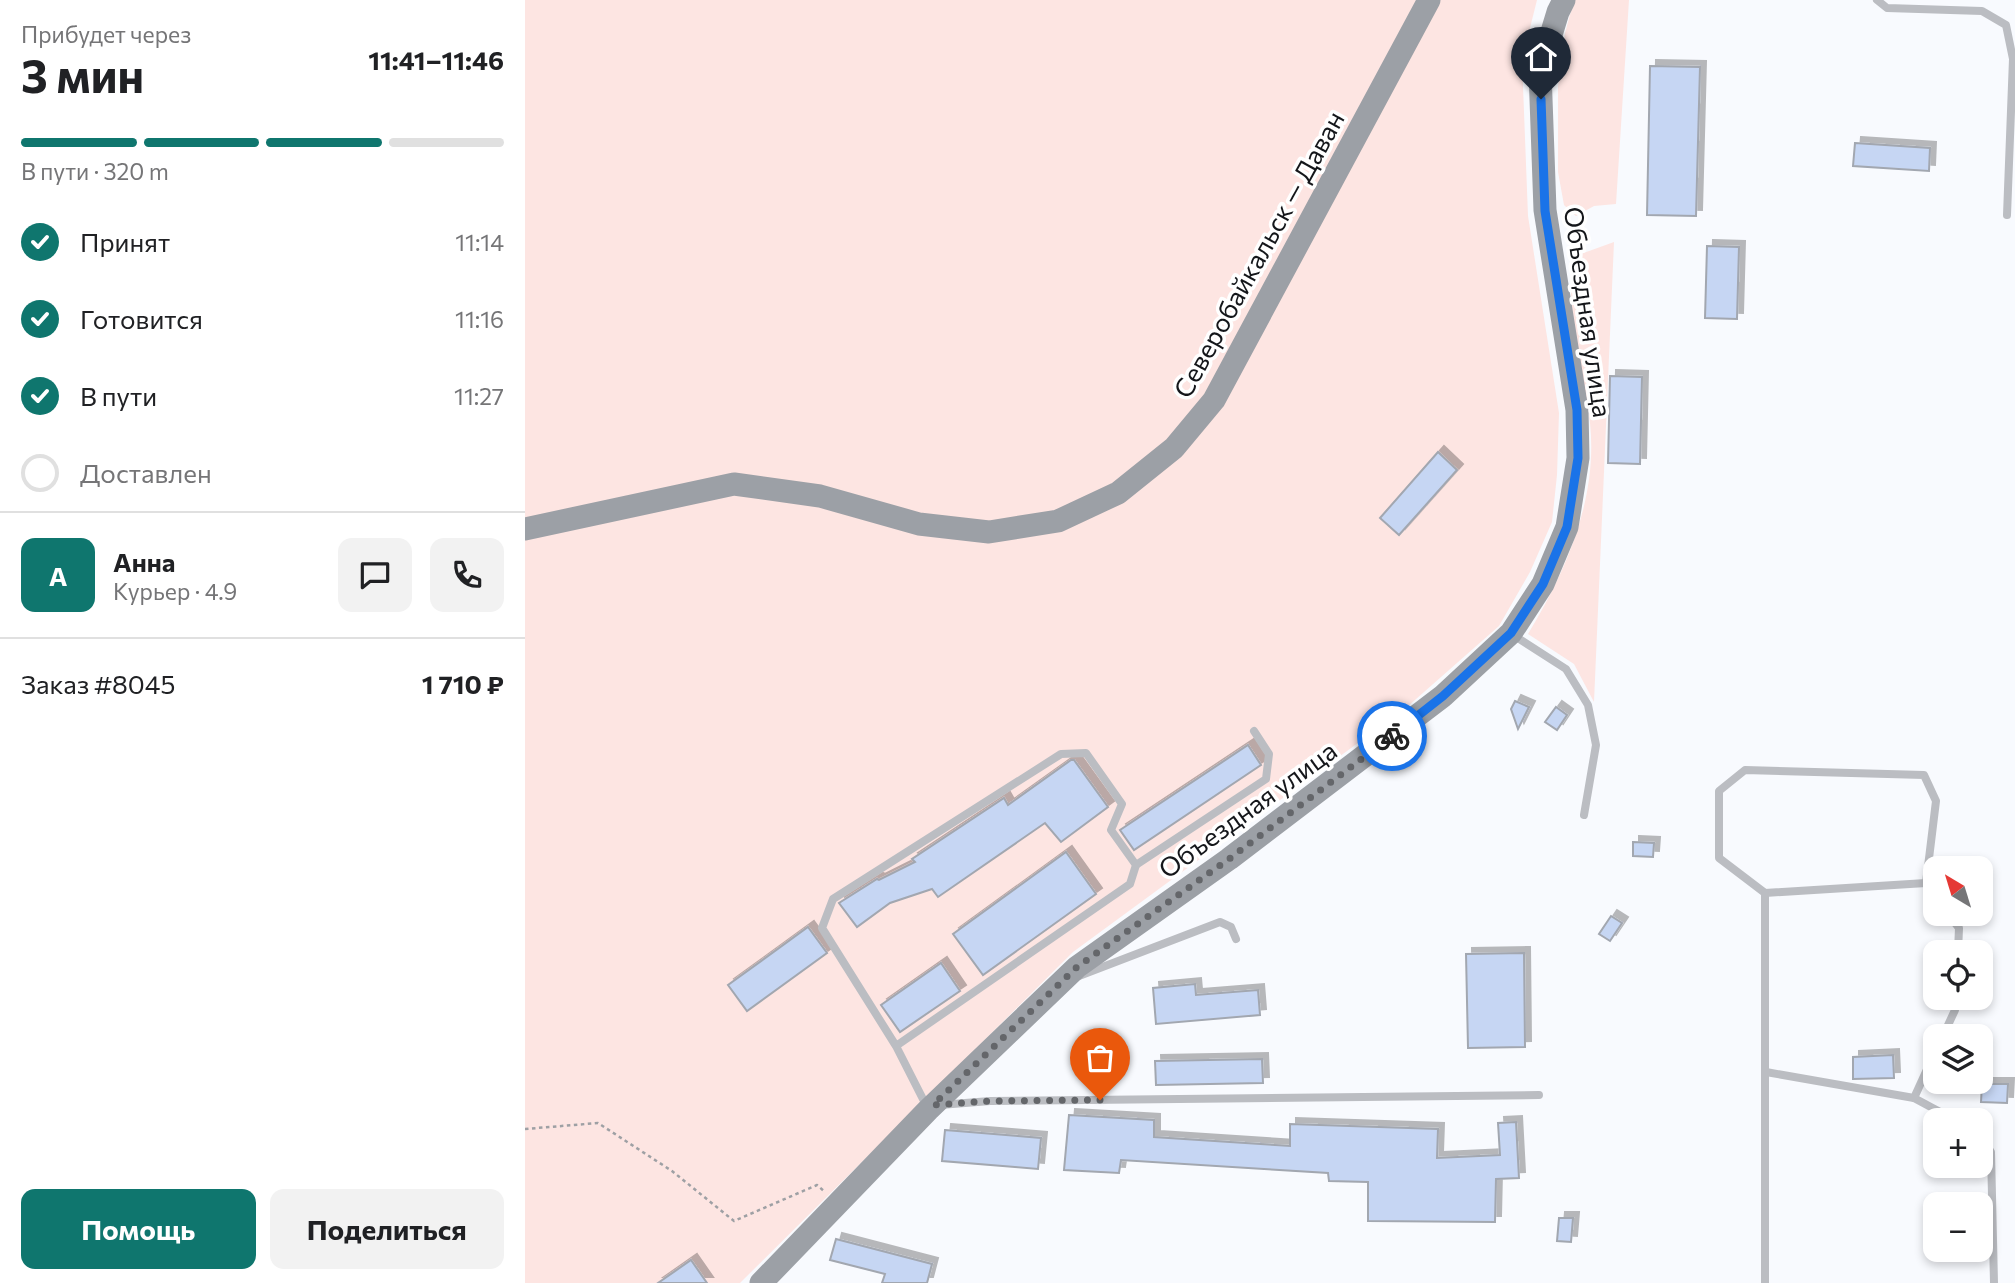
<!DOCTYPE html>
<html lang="ru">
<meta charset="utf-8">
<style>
body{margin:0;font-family:Commissioner,sans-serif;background:#f2f2f2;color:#202124;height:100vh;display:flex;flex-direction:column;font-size:26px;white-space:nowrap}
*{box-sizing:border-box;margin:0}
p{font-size:23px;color:#757577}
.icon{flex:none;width:38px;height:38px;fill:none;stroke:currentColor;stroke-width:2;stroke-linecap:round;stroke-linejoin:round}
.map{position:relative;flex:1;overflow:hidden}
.side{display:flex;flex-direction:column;background:#fff;width:525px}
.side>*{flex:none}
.needle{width:46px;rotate:322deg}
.buttons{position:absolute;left:1398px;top:856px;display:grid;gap:14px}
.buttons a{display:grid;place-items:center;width:70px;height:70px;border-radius:14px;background:#fff;box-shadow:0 4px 10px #0003;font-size:35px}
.pin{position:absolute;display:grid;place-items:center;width:60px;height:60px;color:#fff;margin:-72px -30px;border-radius:50% 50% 50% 0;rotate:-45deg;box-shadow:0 0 7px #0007}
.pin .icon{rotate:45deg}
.courier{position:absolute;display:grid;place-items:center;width:70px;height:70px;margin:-35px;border:5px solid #1a73e8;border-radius:50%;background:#fff;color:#222;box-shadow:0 2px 9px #0007}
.head em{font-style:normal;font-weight:700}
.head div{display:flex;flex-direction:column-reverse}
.head{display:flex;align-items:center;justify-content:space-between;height:119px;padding:0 21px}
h1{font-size:46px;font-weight:700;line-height:52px}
.bar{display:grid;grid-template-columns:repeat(4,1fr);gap:10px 7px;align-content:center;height:84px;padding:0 21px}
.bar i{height:9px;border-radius:5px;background:#e0e0e0}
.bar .active{background:#0f766e}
.bar p{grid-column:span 4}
.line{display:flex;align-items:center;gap:18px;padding:0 21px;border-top:2px solid #e0e0e0}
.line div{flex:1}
.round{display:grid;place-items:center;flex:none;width:74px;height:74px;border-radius:14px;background:#f2f2f2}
ol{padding:0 21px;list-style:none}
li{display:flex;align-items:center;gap:21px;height:77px}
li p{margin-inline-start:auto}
li .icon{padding:7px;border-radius:50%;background:#0f766e;color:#fff;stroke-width:4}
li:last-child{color:#757577}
li i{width:38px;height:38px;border:4px solid #e0e0e0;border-radius:50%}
.primary-button{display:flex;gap:14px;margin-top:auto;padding:14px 21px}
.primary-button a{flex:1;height:80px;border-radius:14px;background:#0f766e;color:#fff;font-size:28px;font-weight:700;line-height:80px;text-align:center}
.primary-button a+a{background:#f2f2f2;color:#202124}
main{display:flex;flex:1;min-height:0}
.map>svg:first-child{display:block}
.green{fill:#fde5e2}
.building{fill:#c6d6f3;stroke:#a2a7b0;stroke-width:2;filter:url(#shadow)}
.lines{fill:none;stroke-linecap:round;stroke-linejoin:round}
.path{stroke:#9ea0a4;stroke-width:2.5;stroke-dasharray:3.5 3.5;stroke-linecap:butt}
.lane{stroke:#bbbdc2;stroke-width:8}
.secondary{stroke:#9ca0a6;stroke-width:23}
.done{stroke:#64666a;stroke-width:7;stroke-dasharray:0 12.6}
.route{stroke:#1a73e8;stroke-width:9}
.labels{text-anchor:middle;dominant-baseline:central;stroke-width:7;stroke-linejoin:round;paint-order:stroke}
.street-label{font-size:26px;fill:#14161a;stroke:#fff}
</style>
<main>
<section class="side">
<div class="head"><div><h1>3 мин</h1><p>Прибудет через</p></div><em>11:41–11:46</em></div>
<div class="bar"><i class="active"></i><i class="active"></i><i class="active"></i><i></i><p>В пути · 320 m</p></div>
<ol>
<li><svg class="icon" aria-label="check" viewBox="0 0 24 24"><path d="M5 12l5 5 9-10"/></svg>Принят<p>11:14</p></li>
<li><svg class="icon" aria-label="check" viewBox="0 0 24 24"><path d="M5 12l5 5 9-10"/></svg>Готовится<p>11:16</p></li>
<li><svg class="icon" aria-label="check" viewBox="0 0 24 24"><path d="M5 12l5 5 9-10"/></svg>В пути<p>11:27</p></li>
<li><i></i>Доставлен</li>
</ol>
<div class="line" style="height:126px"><b class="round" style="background:#0f766e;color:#fff">А</b><div><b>Анна</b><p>Курьер · 4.9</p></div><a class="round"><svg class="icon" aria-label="chat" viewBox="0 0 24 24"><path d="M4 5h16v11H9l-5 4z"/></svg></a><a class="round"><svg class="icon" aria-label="phone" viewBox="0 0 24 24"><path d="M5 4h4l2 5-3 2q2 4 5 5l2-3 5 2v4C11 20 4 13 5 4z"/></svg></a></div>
<div class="line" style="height:91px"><div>Заказ #8045</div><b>1 710 ₽</b></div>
<div class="primary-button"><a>Помощь</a><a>Поделиться</a></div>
</section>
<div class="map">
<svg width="1490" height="1283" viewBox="0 0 1490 1283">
<defs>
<filter id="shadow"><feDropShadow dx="6" dy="-6" stdDeviation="0" flood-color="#0004"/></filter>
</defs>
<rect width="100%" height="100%" fill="#f8fafe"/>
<g class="green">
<path d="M0 0H1012L997 60 1003 216 1034 413 1032 475 1027 522 1005 572 974 626 882 707 548 952 215 1283H0Z"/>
<path d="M1049 0H1104L1091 204 1069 206 1051 216 1039 205 1033 172V87L1040 33Z"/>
<path d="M1089 242 1069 702 1049 664 1003 634C1041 571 1073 499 1065 423 1060 374 1034 301 1053 255Z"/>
</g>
<g class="building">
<path d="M1125 66 1175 67 1171 216 1122 215Z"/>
<path d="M1330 143 1405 148 1404 171 1328 166Z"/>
<path d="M1182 246 1214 247 1212 319 1180 318Z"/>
<path d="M1085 376 1117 377 1115 464 1083 463Z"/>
<path d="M913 452 932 470 874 535 855 518Z"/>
<path d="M990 701 1004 707 993 729 986 709Z"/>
<path d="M1031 707 1042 715 1032 730 1020 722Z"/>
<path d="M723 745 736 765 609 850 595 830Z"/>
<path d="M546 760H549L583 807 536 842 520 823 413 897 407 889 365 903 332 927 314 903 352 879 354 880 390 862 387 859 479 798 483 805Z"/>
<path d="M1108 842 1129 843 1128 857 1108 856Z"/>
<path d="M541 852 571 894 458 975 428 934Z"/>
<path d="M1086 916 1097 923 1085 941 1074 934Z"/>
<path d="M283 927 302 953 222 1011 203 985Z"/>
<path d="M999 953 1000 1047 943 1048 941 954Z"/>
<path d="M416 963 435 991 375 1032 356 1005Z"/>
<path d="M670 984 671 995 733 990 735 1015 631 1024 628 988Z"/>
<path d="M1368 1055 1369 1078 1328 1079V1057Z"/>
<path d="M737 1059 738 1083 631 1085 630 1061Z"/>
<path d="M1457 1084H1483L1482 1103 1456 1102Z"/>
<path d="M544 1115 629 1120V1137L765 1146V1124L913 1129 912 1158 975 1155 973 1123 991 1122 994 1178 971 1179 970 1222 843 1221V1182L804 1181 803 1173 596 1160 594 1173 539 1170Z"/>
<path d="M420 1130 516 1138 513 1169 417 1161Z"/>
<path d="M1034 1218H1048L1046 1242 1032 1241Z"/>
<path d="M311 1239 407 1264 402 1283H357L360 1274 305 1260Z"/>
<path d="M166 1260 182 1283H133Z"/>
</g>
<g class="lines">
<path class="path" d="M0 1129 73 1123 147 1171 209 1221 292 1185 300 1192"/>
<g class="lane">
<path d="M1352 0 1362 8 1457 11 1481 25 1488 59 1482 215"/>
<path d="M988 635 1041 669 1063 705 1071 745 1059 815"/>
<path d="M1220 770 1399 775 1411 801 1401 883 1240 893 1194 858V791Z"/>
<path d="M611 865 741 779 744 754 729 731"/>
<path d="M1401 883 1410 896"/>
<path d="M1423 914 1434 928 1433 952"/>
<path d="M554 976 695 922 706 927 711 939"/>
<path d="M1418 1036 1430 1010 1431 998"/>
<path d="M371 1046 605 884 611 865 586 830 597 804 561 753 536 754 308 899 297 928 371 1046 402 1107"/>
<path d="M1241 1072 1389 1098 1410 1052"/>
<path d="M1389 1098 1430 1120"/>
<path d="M415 1105 465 1101 1014 1095"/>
<path d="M1456 1136 1466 1152 1469 1283"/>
<path d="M1240 1283V893"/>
</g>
<g class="secondary">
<path d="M0 529 209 484 295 496 394 524 464 532 533 521 593 493 649 448 689 400 904 0"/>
<path d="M236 1283 403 1110 552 967 704 859 918 696 986 633 1018 584 1042 527 1053 458 1052 410 1020 210 1015 71 1033 12 1039 0"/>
</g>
</g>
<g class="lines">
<path class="done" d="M575 1100 465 1101 408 1105 552 967 704 859 867 736"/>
<path class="route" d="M867 736 918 696 986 633 1018 584 1042 527 1053 458 1052 410 1020 211 1016 99"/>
</g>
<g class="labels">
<g class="street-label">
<text transform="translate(733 254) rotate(-61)">Северобайкальск — Даван</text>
<text transform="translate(1064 312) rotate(82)">Объездная улица</text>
<text transform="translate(722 809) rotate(-36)">Объездная улица</text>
</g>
</g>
</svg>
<div class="buttons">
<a><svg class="needle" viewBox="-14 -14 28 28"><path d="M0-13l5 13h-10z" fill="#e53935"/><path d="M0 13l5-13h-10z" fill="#757577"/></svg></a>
<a><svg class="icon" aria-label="locate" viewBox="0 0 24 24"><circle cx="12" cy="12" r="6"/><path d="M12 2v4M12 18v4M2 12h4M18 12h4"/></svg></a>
<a><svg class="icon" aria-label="layers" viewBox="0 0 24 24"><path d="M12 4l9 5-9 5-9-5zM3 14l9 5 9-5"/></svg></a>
<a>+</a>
<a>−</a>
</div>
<div class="pin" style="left:575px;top:1100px;background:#ea580c"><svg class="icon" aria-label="bag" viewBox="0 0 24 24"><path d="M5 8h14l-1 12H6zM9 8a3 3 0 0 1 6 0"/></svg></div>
<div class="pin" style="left:1016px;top:99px;background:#1f2937"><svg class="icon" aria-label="home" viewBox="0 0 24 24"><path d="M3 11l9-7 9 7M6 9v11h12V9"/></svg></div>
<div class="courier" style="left:867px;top:736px"><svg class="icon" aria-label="bike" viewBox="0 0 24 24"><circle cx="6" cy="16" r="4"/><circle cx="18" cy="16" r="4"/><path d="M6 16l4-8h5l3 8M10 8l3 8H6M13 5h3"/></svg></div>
</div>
</main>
